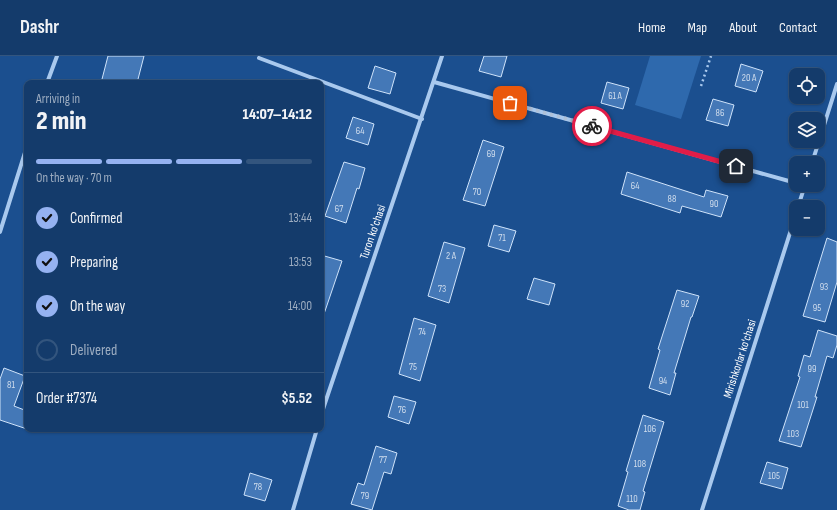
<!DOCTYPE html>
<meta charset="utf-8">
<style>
body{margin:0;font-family:"Sofia Sans Condensed",sans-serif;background:#214673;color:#f1f3f6;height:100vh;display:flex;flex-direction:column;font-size:15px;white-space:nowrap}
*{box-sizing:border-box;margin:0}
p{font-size:13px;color:#9dadc1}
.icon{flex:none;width:22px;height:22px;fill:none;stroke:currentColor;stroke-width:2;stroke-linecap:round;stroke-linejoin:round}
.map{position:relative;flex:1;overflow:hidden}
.side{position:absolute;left:24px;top:24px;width:300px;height:352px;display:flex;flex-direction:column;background:#143b6b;border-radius:8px;box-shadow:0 1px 3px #0004,0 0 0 1px #33557e}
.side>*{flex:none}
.fabs{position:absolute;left:789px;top:12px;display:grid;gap:8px}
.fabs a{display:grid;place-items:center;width:36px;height:36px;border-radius:8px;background:#143b6b;box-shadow:0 1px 3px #0004,0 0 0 1px #33557e;font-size:20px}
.pin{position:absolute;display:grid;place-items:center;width:34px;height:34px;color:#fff;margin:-17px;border-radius:8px;box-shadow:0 2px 6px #0006}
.courier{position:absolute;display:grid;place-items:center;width:40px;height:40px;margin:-20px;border:3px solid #e11d48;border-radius:50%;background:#fff;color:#222;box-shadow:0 1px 5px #0007}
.summary em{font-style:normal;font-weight:800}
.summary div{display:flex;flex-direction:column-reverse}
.summary{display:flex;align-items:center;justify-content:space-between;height:68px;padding:0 12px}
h1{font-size:26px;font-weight:800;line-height:30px}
.bar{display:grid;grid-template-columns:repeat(4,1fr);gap:6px 4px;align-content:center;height:48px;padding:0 12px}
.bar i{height:5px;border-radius:3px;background:#33557e}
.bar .on{background:#95b2f1}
.bar p{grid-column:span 4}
.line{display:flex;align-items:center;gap:10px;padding:0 12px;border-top:1px solid #33557e}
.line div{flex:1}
ol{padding:0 12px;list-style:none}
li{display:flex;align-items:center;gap:12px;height:44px}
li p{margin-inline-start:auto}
li .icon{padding:4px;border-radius:50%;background:#95b2f1;color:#111;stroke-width:4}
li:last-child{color:#9dadc1}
li i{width:22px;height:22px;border:2px solid #33557e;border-radius:50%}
header{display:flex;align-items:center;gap:24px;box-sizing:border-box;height:56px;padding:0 20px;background:#143b6b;border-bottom:1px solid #33557e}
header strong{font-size:19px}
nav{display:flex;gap:22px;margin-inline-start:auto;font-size:14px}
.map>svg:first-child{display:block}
.green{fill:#2e69ad}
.building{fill:#4478b7;stroke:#cfe3fa}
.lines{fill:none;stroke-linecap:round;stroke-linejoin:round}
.path{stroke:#a9c9ee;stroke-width:2.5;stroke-dasharray:2 3;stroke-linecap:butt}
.street{stroke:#a9c9ee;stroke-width:4}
.done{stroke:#afc1d8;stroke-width:4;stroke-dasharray:0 7.2}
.route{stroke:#e11d48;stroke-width:5}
.labels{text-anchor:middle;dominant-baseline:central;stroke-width:3;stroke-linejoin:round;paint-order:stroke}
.number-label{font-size:10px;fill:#d0dded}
.street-label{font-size:12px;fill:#fff;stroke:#1b4f8f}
</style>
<header>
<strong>Dashr</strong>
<nav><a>Home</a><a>Map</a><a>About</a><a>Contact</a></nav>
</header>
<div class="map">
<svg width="837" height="454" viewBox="0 0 837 454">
<rect width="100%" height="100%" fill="#1b4f8f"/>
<path class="green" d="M650 0H701L681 63 635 49Z"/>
<g class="building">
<path d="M108 0H144L137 27H101Z"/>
<path d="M484 0H507L501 21 479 15Z"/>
<path d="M741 8 763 15 756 36 735 30Z"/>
<path d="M375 10 396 17 390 38 368 32Z"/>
<path d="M607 26 629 32 623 53 601 47Z"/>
<path d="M713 43 734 49 728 70 706 64Z"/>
<path d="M353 61 374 68 368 89 346 82Z"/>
<path d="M483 84 504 91 485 150 463 144Z"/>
<path d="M344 106 365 112 359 133 357 132 346 167 325 160Z"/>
<path d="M627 116 704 141 706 134 728 140 721 161 682 150 680 157 621 138Z"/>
<path d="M494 169 516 175 509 196 488 190Z"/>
<path d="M827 182 837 186V226L825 266 803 260Z"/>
<path d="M444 186 465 192 449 247 428 240Z"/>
<path d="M321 199 342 205 324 258 321 257Z"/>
<path d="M534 222 555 228 549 249 527 243Z"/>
<path d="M677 234 699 240 692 261H691L674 317H676L670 339 649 332 660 294 658 293Z"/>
<path d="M414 262 436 269 420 325 399 318Z"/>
<path d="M818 274 837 280V289L833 302 827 300 815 341H817L801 391 779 385 800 321 798 320 804 299 810 301Z"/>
<path d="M4 312 25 320 14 350 27 355V373L0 364V323Z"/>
<path d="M394 340 416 346 409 368 388 361Z"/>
<path d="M643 359 664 366 643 435 645 436 640 454H629L618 450 628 416 626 415Z"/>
<path d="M376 390 397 397 391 418 384 416 372 454 351 448 358 427 364 429Z"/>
<path d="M767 406 788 412 782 433 760 427Z"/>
<path d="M250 417 272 424 265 445 244 439Z"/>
</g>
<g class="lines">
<path class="path" d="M701 30 711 0"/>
<g class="street">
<path d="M259 2 422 63"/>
<path d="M434 26 796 127"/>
<path d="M47 27 57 0"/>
<path d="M812 107 837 28"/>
<path d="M798 151 805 129"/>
<path d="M0 176 27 90"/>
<path d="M321 359 442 0"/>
<path d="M293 454 317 373"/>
<path d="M702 454 796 158"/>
</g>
</g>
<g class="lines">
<path class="done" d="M510 47 592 70"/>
<path class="route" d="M592 70 736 110"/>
</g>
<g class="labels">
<g class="number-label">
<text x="749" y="22">20 А</text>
<text x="615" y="40">61 А</text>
<text x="720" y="57">86</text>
<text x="360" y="75">64</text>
<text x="491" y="98">69</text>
<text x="635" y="130">64</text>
<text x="477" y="136">70</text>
<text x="672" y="143">88</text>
<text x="714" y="148">90</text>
<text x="339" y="153">67</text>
<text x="502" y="182">71</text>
<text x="451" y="200">2 А</text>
<text x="824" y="231">93</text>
<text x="442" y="233">73</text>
<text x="685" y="248">92</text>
<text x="817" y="252">95</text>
<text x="422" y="276">74</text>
<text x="413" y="311">75</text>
<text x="812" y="313">99</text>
<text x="663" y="325">94</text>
<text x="11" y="329">81</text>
<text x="803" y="349">101</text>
<text x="402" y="354">76</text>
<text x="650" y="373">106</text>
<text x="793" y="378">103</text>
<text x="383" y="404">77</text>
<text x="640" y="408">108</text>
<text x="774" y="420">105</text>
<text x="258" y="431">78</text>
<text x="365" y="440">79</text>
<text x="632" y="443">110</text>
</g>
<g class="street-label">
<text transform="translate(373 176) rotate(-71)">Turon ko'chasi</text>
<text transform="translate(740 303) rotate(-72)">Mirishkorlar ko'chasi</text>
</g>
</g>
</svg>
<div class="fabs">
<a><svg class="icon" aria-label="locate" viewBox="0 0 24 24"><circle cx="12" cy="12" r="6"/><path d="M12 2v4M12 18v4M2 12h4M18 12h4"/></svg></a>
<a><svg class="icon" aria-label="layers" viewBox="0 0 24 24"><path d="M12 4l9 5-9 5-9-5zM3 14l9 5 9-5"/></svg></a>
<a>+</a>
<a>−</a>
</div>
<div class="pin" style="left:510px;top:47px;background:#ea580c"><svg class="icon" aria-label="bag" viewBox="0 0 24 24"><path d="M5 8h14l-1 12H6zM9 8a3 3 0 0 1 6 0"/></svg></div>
<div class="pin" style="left:736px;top:110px;background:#1f2937"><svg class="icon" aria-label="home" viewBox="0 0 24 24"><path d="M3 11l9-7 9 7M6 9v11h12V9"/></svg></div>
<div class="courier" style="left:592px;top:70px"><svg class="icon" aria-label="bike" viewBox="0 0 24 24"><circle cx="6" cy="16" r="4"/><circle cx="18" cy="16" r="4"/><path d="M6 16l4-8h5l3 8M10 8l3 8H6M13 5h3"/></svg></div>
<section class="side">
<div class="summary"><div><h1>2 min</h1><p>Arriving in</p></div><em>14:07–14:12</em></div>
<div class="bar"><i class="on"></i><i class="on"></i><i class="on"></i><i></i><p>On the way · 70 m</p></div>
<ol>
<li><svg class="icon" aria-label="check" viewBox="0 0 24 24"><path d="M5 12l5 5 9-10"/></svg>Confirmed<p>13:44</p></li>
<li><svg class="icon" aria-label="check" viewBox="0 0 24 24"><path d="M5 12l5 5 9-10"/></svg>Preparing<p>13:53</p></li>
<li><svg class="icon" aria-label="check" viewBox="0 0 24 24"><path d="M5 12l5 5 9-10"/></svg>On the way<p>14:00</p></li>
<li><i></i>Delivered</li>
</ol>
<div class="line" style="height:52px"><div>Order #7374</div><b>$5.52</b></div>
</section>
</div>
